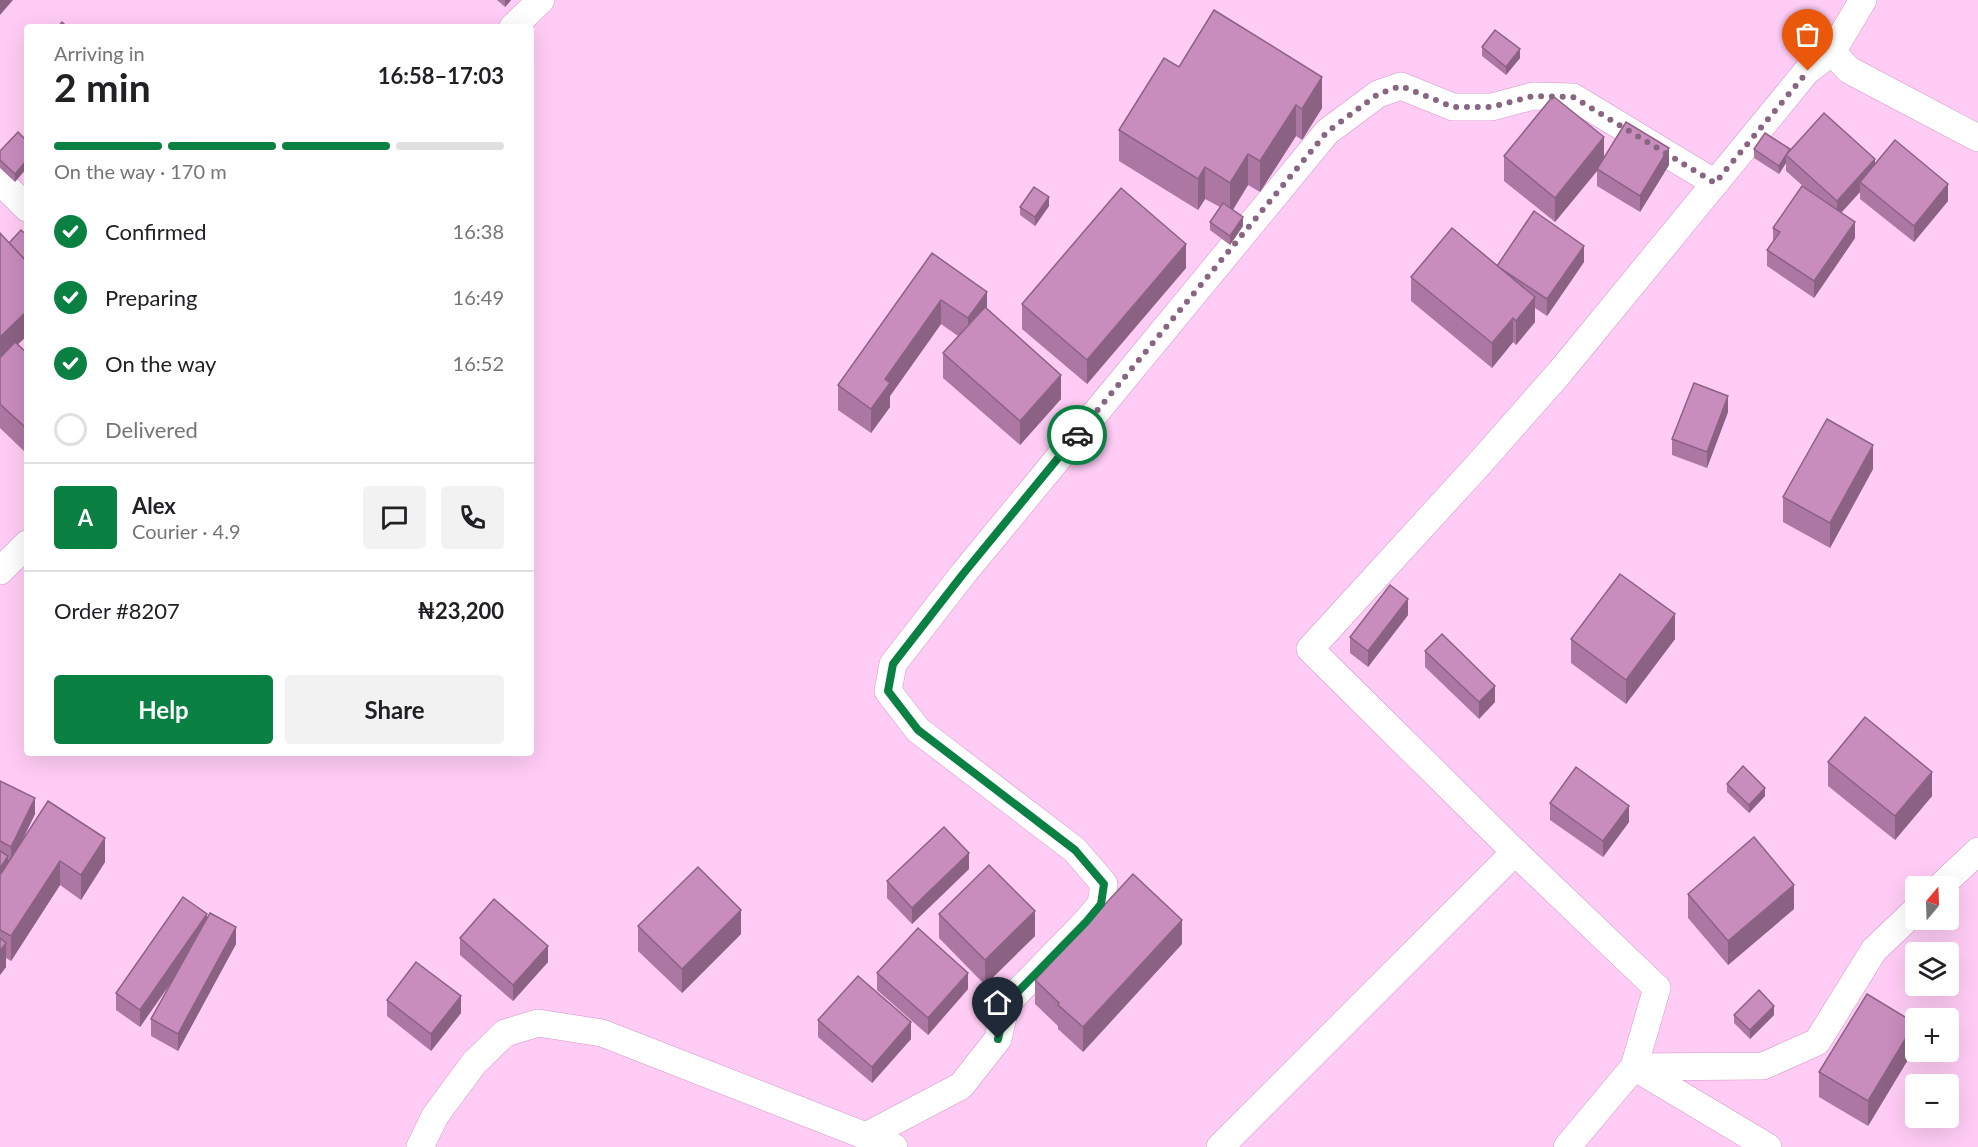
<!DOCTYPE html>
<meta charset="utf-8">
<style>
body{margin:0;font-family:Lato,sans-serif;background:#f2f2f2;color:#202124;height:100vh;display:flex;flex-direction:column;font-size:22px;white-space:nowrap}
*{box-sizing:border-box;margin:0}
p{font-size:20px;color:#757577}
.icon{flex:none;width:33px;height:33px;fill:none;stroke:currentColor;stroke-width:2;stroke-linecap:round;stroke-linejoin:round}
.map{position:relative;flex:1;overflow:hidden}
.drawer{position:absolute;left:24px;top:24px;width:510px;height:732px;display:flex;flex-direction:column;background:#fff;border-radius:6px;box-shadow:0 6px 24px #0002}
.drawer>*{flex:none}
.needle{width:39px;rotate:19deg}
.buttons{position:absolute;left:1905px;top:876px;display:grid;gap:12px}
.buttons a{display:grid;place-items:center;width:54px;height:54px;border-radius:6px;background:#fff;box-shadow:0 6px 24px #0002;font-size:30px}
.pin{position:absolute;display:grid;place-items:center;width:51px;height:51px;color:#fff;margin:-62px -26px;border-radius:50% 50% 50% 0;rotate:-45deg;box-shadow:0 0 6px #0007}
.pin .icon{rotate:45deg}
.courier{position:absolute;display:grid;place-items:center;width:60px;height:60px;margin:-30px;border:4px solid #0b8043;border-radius:50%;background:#fff;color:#222;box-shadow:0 2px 8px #0007}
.summary em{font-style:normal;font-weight:700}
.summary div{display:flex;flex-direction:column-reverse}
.summary{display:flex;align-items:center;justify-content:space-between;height:102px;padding:0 30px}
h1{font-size:39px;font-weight:700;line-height:45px}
.bar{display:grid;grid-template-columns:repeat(4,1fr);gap:9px 6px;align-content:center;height:72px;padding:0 30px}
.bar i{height:8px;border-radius:4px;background:#e0e0e0}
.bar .selected{background:#0b8043}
.bar p{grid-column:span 4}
.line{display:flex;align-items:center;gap:15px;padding:0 30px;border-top:2px solid #e0e0e0}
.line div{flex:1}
.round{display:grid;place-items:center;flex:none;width:63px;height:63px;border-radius:6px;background:#f2f2f2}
ol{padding:0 30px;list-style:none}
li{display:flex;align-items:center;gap:18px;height:66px}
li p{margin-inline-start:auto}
li .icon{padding:6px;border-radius:50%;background:#0b8043;color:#fff;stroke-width:4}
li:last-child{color:#757577}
li i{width:33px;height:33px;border:3px solid #e0e0e0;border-radius:50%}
.button{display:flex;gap:12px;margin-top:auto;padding:12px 30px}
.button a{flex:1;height:69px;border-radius:6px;background:#0b8043;color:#fff;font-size:24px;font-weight:700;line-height:69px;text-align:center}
.button a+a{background:#f2f2f2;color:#202124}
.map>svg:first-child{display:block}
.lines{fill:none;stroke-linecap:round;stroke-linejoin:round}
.street-casing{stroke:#d397c8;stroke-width:28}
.street{stroke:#fff;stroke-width:27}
.wall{fill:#ac78a3}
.shaded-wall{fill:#8c6284}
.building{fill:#c88cbd;stroke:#8c6284;stroke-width:1.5}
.done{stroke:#886682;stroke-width:6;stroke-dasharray:0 10.8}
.route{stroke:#0b8043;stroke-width:8}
</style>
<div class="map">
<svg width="1978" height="1147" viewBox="0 0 1978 1147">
<rect width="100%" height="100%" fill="#ffccf5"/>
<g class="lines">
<defs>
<g id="street">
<path d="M1863 0 1832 52 1807 71 1561 371 1480 463 1310 649 1515 852 1657 988 1634 1067 1763 1066 1817 1042 1874 950 1916 910"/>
<path d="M513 27 541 0"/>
<path d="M1832 52 1849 70 1978 138"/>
<path d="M0 181 27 208"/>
<path d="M0 571 27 544"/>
<path d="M1941 886 1978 851"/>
<path d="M866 1136 961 1086 998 1039 1006 1004 1086 922 1101 904 1104 884 1075 850 918 730 888 691 893 664 963 574 1327 132 1378 94 1401 86 1453 107H1492L1533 96 1573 97 1715 183"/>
<path d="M420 1147 435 1116 474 1063 505 1033 538 1023 602 1033 894 1147"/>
<path d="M1220 1147 1515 852"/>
<path d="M1567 1147 1634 1067 1768 1147"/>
</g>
</defs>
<use href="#street" class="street-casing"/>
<use href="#street" class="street"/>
</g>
<g class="wall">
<path d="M497 0H511L505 7Z"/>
<path d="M1482 47 1520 58 1506 75 1482 56Z"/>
<path d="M1179 67 1322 108 1302 140 1296 136 1260 192 1248 185 1233 210 1243 226 1230 245 1210 230V222L1220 207 1205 199 1198 210 1119 161V130Z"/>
<path d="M18 132 15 182 0 168V151Z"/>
<path d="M1754 149 1790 151 1875 164 1948 201 1914 242 1860 199V192L1841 213 1855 238 1814 298 1767 266V250L1773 242V228L1804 187 1786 171V163L1779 174 1754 158Z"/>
<path d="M1504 156H1604L1669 165 1640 212 1597 186V171L1555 222 1504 181Z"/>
<path d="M1049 206 1035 226 1020 215V207Z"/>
<path d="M0 233 18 344 27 353V454L0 428Z"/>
<path d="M932 253 987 309 1061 399 1020 445 943 378V353L958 336 941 324 890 396V407L871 433 838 410V385Z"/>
<path d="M1584 262 1547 316 1535 308V322L1516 345 1513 342 1492 368 1411 301V277L1497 266Z"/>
<path d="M1186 268 1087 384 1022 329V304Z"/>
<path d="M1728 412 1707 468 1672 455V439Z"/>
<path d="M1873 469 1830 548 1783 522V497Z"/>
<path d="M1408 615 1368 667 1350 653V637Z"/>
<path d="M1571 639H1675L1626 704 1571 663Z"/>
<path d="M1425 651 1495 702 1479 719 1425 667Z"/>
<path d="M1828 762 1932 796 1895 840 1828 786Z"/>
<path d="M0 781 35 814 21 843 105 862 81 900 60 885 11 961 6 958V967L0 975Z"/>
<path d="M1727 784 1765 796 1749 813 1727 792Z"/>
<path d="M1550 803 1629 822 1603 857 1550 820Z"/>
<path d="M969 869 912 924 887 898V881Z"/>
<path d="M1688 894 1794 909 1728 965 1688 918Z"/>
<path d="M939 914 1035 936 985 985 939 938Z"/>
<path d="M207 917 236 944 178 1051 151 1036V1019L173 980 140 1027 116 1010V993Z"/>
<path d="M638 926 741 934 682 993 638 951Z"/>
<path d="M460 938 548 962 513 1001 460 955Z"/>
<path d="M1182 944 1083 1052 1058 1029V1026L1035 1004V980Z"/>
<path d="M877 973 968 989 928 1035 877 990Z"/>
<path d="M387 1000 461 1013 431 1051 387 1016Z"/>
<path d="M1734 1015H1774L1750 1039 1734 1023Z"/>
<path d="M818 1020 911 1039 872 1083 818 1037Z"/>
<path d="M1915 1048 1868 1126 1819 1097V1072Z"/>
</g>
<g class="shaded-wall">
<path d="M0 0H13L0 15Z"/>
<path d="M505 0H511L505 7Z"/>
<path d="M1520 49V58L1506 75V67Z"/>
<path d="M1322 77V108L1302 140V109Z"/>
<path d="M1296 105V136L1260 192V161Z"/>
<path d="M1604 137V162L1597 169V171L1555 222V198Z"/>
<path d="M1669 148V165L1640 212V196Z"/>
<path d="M1790 149V157L1786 155V163L1779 174V166Z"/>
<path d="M1248 154V185L1230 214V183Z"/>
<path d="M1875 159V176L1860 182V192L1837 217V201Z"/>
<path d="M27 160V168L15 182V174Z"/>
<path d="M1205 167V199L1198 210V179Z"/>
<path d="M1948 184V201L1914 242V226Z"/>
<path d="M1049 197V206L1035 226V217Z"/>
<path d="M1243 217V226L1230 245V236Z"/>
<path d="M1855 222V238L1814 298V281Z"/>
<path d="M1186 244V268L1087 384V360Z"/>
<path d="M1584 246V262L1547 316V299Z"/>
<path d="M987 292V316L968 343V318Z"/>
<path d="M1535 297V322L1516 345V321Z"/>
<path d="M941 300V324L890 396V407L871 433V409L885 379Z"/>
<path d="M27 311V336L0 361V337Z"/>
<path d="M1513 318V342L1492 368V343Z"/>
<path d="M1061 375V399L1020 445V421Z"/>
<path d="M1728 396V412L1707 468V452Z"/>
<path d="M1873 445V469L1830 548V523Z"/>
<path d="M1408 599V615L1368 667V651Z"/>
<path d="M1675 614V639L1626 704V680Z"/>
<path d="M1495 686V702L1479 719V702Z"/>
<path d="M1932 772V796L1895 840V816Z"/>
<path d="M1765 788V796L1749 813V805Z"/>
<path d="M35 798V814L11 863V847Z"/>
<path d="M1629 806V822L1603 857V841Z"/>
<path d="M105 838V862L81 900V875Z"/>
<path d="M969 853V869L912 924V908Z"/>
<path d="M8 856V872L0 885V868Z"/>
<path d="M60 861V885L11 961V936Z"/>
<path d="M1794 885V909L1728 965V941Z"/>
<path d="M741 910V934L682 993V969Z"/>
<path d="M1035 911V936L985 985V960Z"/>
<path d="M207 914V930L140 1027V1010Z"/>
<path d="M1182 920V944L1083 1052V1027Z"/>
<path d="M236 927V944L178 1051V1034Z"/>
<path d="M6 943V967L0 975V951Z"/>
<path d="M548 946V962L513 1001V985Z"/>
<path d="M968 973V989L928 1035V1018Z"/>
<path d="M461 996V1013L431 1051V1034Z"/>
<path d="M1774 1006V1015L1750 1039V1030Z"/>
<path d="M911 1022V1039L872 1083V1067Z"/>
<path d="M1915 1023V1048L1868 1126V1101Z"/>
</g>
<g class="building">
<path d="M1214 10 1322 77 1302 109 1296 105 1260 161 1248 154 1230 183 1205 167 1198 179 1119 130 1164 58 1179 67Z"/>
<path d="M62 22 67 27H58Z"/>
<path d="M1495 30 1520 49 1506 67 1482 47Z"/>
<path d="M1553 96 1604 137 1555 198 1504 156Z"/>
<path d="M1824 113 1875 159 1837 201 1786 155Z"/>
<path d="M1626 122 1669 148 1640 196 1597 169Z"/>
<path d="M18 132 27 141V160L15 174 0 160V151Z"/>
<path d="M1765 133 1790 149 1779 166 1754 149Z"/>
<path d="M1895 140 1948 184 1914 226 1860 182Z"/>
<path d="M1802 186 1855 222 1814 281 1767 250 1780 232 1773 228Z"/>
<path d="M1034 187 1049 197 1035 217 1020 207Z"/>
<path d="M1121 188 1186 244 1087 360 1022 304Z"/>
<path d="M1223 203 1243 217 1230 236 1210 222Z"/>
<path d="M1534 211 1584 246 1547 299 1497 266Z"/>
<path d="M1452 228 1535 297 1516 321 1513 318 1492 343 1411 277Z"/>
<path d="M21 230 27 235V260L26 261 9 243Z"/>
<path d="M0 233 26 261 27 260V311L0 337Z"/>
<path d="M932 253 987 292 968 318 941 300 885 379 890 383 871 409 838 385Z"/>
<path d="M985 307 1061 375 1020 421 943 353Z"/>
<path d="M15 342 27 353V429L0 404V358Z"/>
<path d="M1694 383 1728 396 1707 452 1672 439Z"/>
<path d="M1827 419 1873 445 1830 523 1783 497Z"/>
<path d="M1620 574 1675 614 1626 680 1571 639Z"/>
<path d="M1390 585 1408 599 1368 651 1350 637Z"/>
<path d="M1442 634 1495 686 1479 702 1425 651Z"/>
<path d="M1865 717 1932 772 1895 816 1828 762Z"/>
<path d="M1743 766 1765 788 1749 805 1727 784Z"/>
<path d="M1576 767 1629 806 1603 841 1550 803Z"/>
<path d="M0 781 35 798 11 847 0 841Z"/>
<path d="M48 801 105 838 81 875 60 861 11 936 0 930V875Z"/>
<path d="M944 827 969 853 912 908 887 881Z"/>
<path d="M1754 837 1794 885 1728 941 1688 894Z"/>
<path d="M0 851 8 856 0 868Z"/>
<path d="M989 865 1035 911 985 960 939 914Z"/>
<path d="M698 867 741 910 682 969 638 926Z"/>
<path d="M1133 874 1182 920 1083 1027 1058 1005 1059 1003 1035 980Z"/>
<path d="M183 897 207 914 140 1010 116 993Z"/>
<path d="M494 899 548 946 513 985 460 938Z"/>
<path d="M210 913 236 927 178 1034 151 1019Z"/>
<path d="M918 928 968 973 928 1018 877 973Z"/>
<path d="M0 938 6 943 0 951Z"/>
<path d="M416 962 461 996 431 1034 387 1000Z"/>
<path d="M858 976 911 1022 872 1067 818 1020Z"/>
<path d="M1759 990 1774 1006 1750 1030 1734 1015Z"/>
<path d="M1867 994 1915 1023 1868 1101 1819 1072Z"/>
</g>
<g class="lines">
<path class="done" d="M1077 435 1327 132 1378 94 1401 86 1453 107H1492L1533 96 1573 97 1715 183 1808 71"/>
<path class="route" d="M998 1039 1006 1004 1086 922 1101 904 1104 884 1075 850 918 730 888 691 893 664 963 574 1077 435"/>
</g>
</svg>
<div class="buttons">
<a><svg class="needle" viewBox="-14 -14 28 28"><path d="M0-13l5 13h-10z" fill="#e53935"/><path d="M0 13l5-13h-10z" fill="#757577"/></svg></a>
<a><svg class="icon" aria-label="layers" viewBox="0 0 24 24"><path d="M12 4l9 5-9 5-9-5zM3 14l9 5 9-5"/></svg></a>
<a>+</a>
<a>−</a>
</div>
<div class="pin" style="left:1808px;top:71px;background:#ea580c"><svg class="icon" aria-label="bag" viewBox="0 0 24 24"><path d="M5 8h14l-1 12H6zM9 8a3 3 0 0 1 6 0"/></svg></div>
<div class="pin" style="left:998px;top:1039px;background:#1f2937"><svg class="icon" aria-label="home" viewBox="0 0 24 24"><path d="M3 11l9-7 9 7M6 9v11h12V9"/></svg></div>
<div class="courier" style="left:1077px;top:435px"><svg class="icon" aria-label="car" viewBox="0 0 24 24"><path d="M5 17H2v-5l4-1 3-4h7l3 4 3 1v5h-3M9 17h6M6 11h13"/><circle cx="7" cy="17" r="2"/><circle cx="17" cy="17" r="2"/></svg></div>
<section class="drawer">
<div class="summary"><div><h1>2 min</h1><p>Arriving in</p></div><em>16:58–17:03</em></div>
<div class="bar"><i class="selected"></i><i class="selected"></i><i class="selected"></i><i></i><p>On the way · 170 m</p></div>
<ol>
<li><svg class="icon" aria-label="check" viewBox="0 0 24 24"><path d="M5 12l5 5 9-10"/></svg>Confirmed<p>16:38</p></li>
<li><svg class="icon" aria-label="check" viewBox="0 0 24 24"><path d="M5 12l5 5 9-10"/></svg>Preparing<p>16:49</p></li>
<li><svg class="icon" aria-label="check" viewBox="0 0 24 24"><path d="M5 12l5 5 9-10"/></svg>On the way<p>16:52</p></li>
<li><i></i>Delivered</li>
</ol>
<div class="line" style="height:108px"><b class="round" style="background:#0b8043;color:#fff">A</b><div><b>Alex</b><p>Courier · 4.9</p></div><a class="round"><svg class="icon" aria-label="chat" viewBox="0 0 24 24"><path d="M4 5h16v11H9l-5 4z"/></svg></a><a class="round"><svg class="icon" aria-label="phone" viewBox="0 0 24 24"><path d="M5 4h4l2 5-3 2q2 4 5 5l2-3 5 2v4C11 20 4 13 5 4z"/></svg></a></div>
<div class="line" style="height:78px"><div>Order #8207</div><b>₦23,200</b></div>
<div class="button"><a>Help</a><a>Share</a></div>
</section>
</div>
